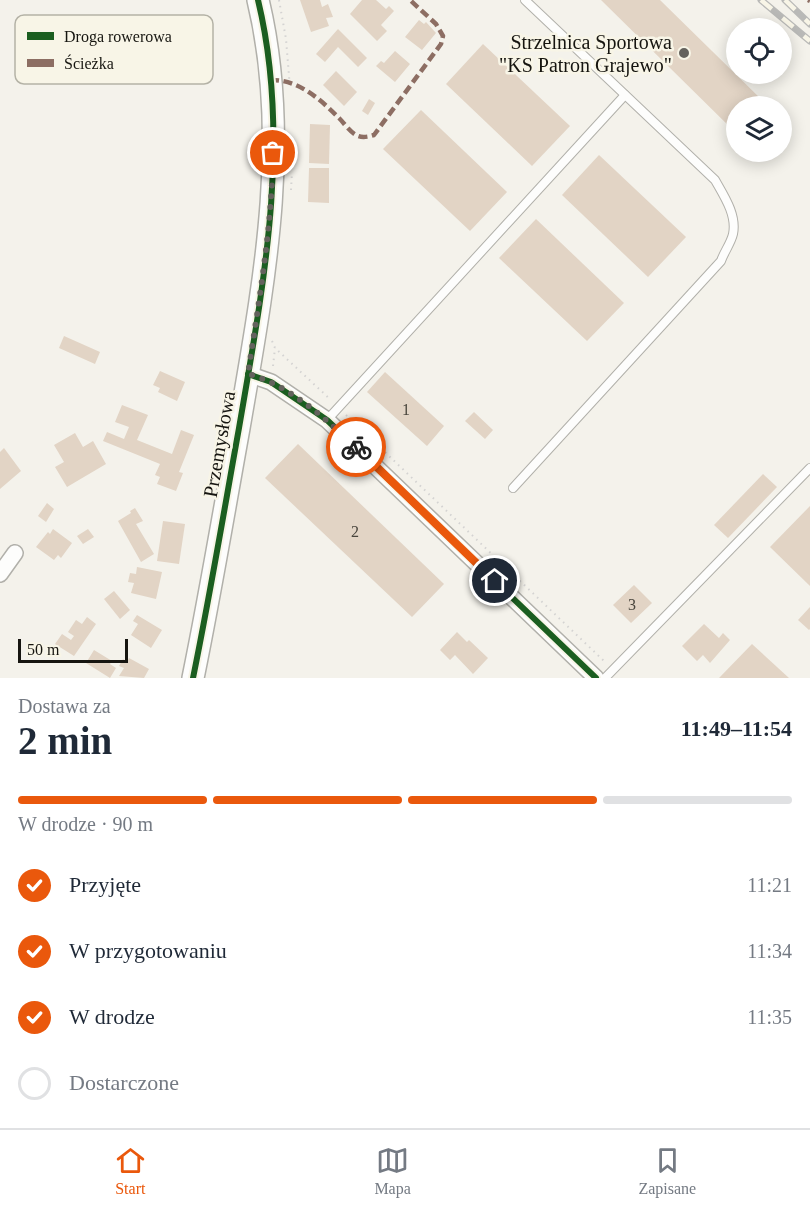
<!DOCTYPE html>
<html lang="pl">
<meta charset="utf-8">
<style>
body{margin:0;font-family:"Times New Roman",serif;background:#f2f2f3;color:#1f2937;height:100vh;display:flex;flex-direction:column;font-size:22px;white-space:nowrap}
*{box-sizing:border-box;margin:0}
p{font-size:20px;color:#747a83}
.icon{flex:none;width:33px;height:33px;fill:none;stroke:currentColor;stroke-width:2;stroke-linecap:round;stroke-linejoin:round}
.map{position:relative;height:678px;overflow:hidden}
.panel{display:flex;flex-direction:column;background:#fff;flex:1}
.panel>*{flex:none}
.tools{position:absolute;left:726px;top:18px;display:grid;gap:12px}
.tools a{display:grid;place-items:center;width:66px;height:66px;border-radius:50%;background:#fff;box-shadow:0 3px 15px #0003;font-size:30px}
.scale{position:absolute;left:18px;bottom:15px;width:110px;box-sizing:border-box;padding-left:6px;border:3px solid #161510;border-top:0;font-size:16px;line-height:21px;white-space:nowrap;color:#161510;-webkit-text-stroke:4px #f8f5e7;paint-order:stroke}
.pin{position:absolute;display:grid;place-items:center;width:51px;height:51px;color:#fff;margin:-26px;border:3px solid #fff;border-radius:50%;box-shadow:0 2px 6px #0007}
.courier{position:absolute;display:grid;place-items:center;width:60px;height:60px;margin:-30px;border:4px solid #ea580c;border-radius:50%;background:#fff;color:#222;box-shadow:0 2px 8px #0007}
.summary em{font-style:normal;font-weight:700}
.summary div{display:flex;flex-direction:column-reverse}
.summary{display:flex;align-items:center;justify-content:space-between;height:102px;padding:0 18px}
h1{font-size:39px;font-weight:700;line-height:45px}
.bar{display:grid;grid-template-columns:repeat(4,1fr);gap:9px 6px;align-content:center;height:72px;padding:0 18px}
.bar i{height:8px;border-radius:4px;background:#e0e1e3}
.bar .selected{background:#ea580c}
.bar p{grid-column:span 4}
ol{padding:0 18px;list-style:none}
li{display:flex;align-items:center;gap:18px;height:66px}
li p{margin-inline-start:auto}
li .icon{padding:6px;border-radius:50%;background:#ea580c;color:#fff;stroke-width:4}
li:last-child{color:#747a83}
li i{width:33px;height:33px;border:3px solid #e0e1e3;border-radius:50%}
.menu{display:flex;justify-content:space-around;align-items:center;height:84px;border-top:2px solid #e0e1e3;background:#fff;font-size:16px;color:#747a83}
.menu a{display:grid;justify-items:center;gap:3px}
.menu .selected{color:#ea580c}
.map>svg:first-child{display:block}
.building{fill:#e2d4c5}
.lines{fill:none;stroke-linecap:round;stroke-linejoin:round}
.lane-casing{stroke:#b1b0aa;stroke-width:10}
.street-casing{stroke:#b1b0aa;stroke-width:18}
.secondary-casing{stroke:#b1b0aa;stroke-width:24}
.path{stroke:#d4d3d2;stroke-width:2;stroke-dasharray:1.5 4.5;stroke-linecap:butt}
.lane{stroke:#fdfdfc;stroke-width:8}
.street{stroke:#fdfdfc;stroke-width:15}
.secondary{stroke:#fdfdfc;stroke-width:21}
.rail-casing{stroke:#b9b9b7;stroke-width:7}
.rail{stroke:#f8f5e7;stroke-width:4.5;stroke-dasharray:14;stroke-linecap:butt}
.quiet{stroke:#8d6e63;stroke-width:4.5;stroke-dasharray:9 4.5;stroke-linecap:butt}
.cycleway-casing{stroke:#f8f5e7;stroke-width:10}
.cycleway{stroke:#1b5e20;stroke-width:6}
.done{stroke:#64625d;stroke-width:6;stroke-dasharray:0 10.8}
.route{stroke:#ea580c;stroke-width:8}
.poi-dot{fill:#64625d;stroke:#f8f5e7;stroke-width:2}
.labels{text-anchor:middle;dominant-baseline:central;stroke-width:5;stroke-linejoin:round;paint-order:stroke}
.number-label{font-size:16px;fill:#49453d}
.poi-label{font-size:20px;fill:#161510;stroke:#f8f5e7;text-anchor:end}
.street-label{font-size:20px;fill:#161510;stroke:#f8f5e7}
.key{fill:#f8f5e7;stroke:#b4b2a6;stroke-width:1.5}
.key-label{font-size:16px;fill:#161510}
</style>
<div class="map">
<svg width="810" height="678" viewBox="0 0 810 678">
<rect width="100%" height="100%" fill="#f4f2eb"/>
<g class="building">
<path d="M300 0H320L322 7 328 4 333 17 326 18 329 26 311 32Z"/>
<path d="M362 0H376L386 9 389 6 394 11 381 25 387 31 377 41 350 14Z"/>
<path d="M601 0H660L768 106H736V133Z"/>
<path d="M419 20 424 24 426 22 436 33 422 50 405 37Z"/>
<path d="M338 29 367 58 358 67 338 47 325 62 316 54Z"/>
<path d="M483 44 570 126 532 166 446 84Z"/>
<path d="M395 51 410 64 395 82 376 66 381 61 384 63Z"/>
<path d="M336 71 357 92 344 106 323 85Z"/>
<path d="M369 99 375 103 368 115 362 111Z"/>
<path d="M421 110 507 192 470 231 383 149Z"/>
<path d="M310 124 330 125 329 164 309 163Z"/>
<path d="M599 155 686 237 648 277 562 195Z"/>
<path d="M309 168H329V203L308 202Z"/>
<path d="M536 219 624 303 587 341 499 258Z"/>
<path d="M64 336 100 352 95 364 59 348Z"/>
<path d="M160 371 185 382 177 401 158 392 160 388 153 385Z"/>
<path d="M385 372 444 426 427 446 367 392Z"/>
<path d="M122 405 148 415 137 440 172 454 181 430 194 435 179 472 183 473 176 491 157 484 160 477 155 475 160 464 103 441 107 432 124 439 129 427 115 422Z"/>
<path d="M474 412 493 430 485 439 465 421Z"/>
<path d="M75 433 83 447 93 441 106 464 67 487 55 467 64 462 54 445Z"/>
<path d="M298 444 444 584 412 617 265 478Z"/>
<path d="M4 448 21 471 0 489V452Z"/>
<path d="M763 474 777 487 728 538 714 525Z"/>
<path d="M47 503 54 509 46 522 38 516Z"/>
<path d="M810 506V586L770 547Z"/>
<path d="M135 508 143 521 136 524 154 554 141 562 118 521 131 513 130 511Z"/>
<path d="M163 521 185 524 179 564 157 561Z"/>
<path d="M53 529 72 543 61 558 58 555 54 560 36 547 48 532 50 534Z"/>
<path d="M88 529 94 537 83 544 77 536Z"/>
<path d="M137 567 162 572 156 599 131 593 134 583 128 582 130 573 136 574Z"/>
<path d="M634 585 652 603 631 623 613 605Z"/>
<path d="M114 591 130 610 120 619 104 599Z"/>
<path d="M810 607V629L809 630 798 620Z"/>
<path d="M137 615 162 630 151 648 131 635 138 624 133 621Z"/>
<path d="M87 617 96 624 74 656 55 644 62 634 71 640 74 636 68 632 76 620 82 624Z"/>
<path d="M704 624 719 638 723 633 730 640 710 663 703 655 697 661 682 646Z"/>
<path d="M457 632 467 642 469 640 488 658 473 674 455 655 450 660 440 650Z"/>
<path d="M752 644 789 678H719Z"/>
<path d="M94 650 112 661 110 664 116 668 110 678 86 663Z"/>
<path d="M129 658 149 669 144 678 119 676 124 668 119 666 123 659 127 662Z"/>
</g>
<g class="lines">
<defs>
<g id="lane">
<path d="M327 420 625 95"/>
<path d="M513 488 721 261C724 252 731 243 733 234 737 215 724 196 715 180L525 0"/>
<path d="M605 678 810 468"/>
</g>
<g id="street">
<path d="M248 374 271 382 327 420 596 678"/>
<path d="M0 574 15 553"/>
</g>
<path id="secondary" d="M193 678C210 595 224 511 239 428 263 288 292 141 258 0"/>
</defs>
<use href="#lane" class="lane-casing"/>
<use href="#street" class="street-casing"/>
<use href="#secondary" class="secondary-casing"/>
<g class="path">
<path d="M279 0 286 39 290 88"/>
<path d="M291 190 292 172"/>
<path d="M272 341 275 348 331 400"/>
<path d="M273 366 275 348"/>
<path d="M346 415 604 661"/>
</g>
<use href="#lane" class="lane"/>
<use href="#street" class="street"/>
<use href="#secondary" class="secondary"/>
<defs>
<g id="rail">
<path d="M761 0 810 41"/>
<path d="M785 0 810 24"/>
</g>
</defs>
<use href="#rail" class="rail-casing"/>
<use href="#rail" class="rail"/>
<g class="quiet">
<path d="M808 0 810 1"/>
<path d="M270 80C298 79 320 99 339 118 344 123 349 131 356 135 361 138 368 137 374 135L441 44 443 36 436 24 410 0"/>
</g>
<defs>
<g id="cycleway">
<path d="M248 374 271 382 327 420 596 678"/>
<path d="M193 678C210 595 224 511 239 428 263 288 292 141 258 0"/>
</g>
</defs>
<use href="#cycleway" class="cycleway-casing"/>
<use href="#cycleway" class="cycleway"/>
</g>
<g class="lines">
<path class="done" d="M273 153C272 227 259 300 248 374 288 384 327 420 356 447"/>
<path class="route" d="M356 447 495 581"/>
</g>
<circle class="poi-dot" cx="684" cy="53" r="6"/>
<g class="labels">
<g class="number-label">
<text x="406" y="409">1</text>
<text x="355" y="531">2</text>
<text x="632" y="604">3</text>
</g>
<g class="poi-label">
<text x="672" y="42">Strzelnica Sportowa<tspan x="672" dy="23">"KS Patron Grajewo"</tspan></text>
</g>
<g class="street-label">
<text transform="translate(219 444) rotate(-80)">Przemysłowa</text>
</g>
</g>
<rect x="15" y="15" width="198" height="69" rx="9" class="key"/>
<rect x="27" y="32" width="27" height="8" fill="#1b5e20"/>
<rect x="27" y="59" width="27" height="8" fill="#8d6e63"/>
<g class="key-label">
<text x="64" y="42">Droga rowerowa</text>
<text x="64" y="69">Ścieżka</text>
</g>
</svg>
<div class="tools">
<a><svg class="icon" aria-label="locate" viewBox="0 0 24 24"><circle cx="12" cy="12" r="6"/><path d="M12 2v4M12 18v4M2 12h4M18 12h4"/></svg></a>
<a><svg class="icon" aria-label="layers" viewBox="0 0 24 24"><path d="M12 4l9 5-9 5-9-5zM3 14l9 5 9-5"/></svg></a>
</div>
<div class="scale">50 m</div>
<div class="pin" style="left:273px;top:153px;background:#ea580c"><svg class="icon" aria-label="bag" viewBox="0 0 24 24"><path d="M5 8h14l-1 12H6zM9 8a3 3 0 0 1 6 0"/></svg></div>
<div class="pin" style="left:495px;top:581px;background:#1f2937"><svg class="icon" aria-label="home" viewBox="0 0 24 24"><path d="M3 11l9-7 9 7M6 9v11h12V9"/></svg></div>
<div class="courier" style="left:356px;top:447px"><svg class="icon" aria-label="bike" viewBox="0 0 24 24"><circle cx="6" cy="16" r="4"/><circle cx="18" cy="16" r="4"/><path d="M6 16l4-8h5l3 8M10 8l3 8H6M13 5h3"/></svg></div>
</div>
<section class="panel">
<div class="summary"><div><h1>2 min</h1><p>Dostawa za</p></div><em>11:49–11:54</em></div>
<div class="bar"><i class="selected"></i><i class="selected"></i><i class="selected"></i><i></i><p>W drodze · 90 m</p></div>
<ol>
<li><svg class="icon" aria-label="check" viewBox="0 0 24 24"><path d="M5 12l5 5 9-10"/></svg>Przyjęte<p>11:21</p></li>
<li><svg class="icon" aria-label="check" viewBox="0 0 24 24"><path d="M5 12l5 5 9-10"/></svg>W przygotowaniu<p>11:34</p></li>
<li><svg class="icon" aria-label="check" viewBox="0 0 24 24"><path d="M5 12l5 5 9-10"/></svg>W drodze<p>11:35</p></li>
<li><i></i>Dostarczone</li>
</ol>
</section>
<nav class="menu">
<a class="selected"><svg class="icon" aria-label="home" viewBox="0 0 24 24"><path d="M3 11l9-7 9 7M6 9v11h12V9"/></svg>Start</a>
<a><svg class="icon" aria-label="map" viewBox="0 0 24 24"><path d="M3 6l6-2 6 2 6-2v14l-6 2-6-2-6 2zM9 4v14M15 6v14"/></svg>Mapa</a>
<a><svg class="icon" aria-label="saved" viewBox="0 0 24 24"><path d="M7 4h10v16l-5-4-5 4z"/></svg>Zapisane</a>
</nav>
